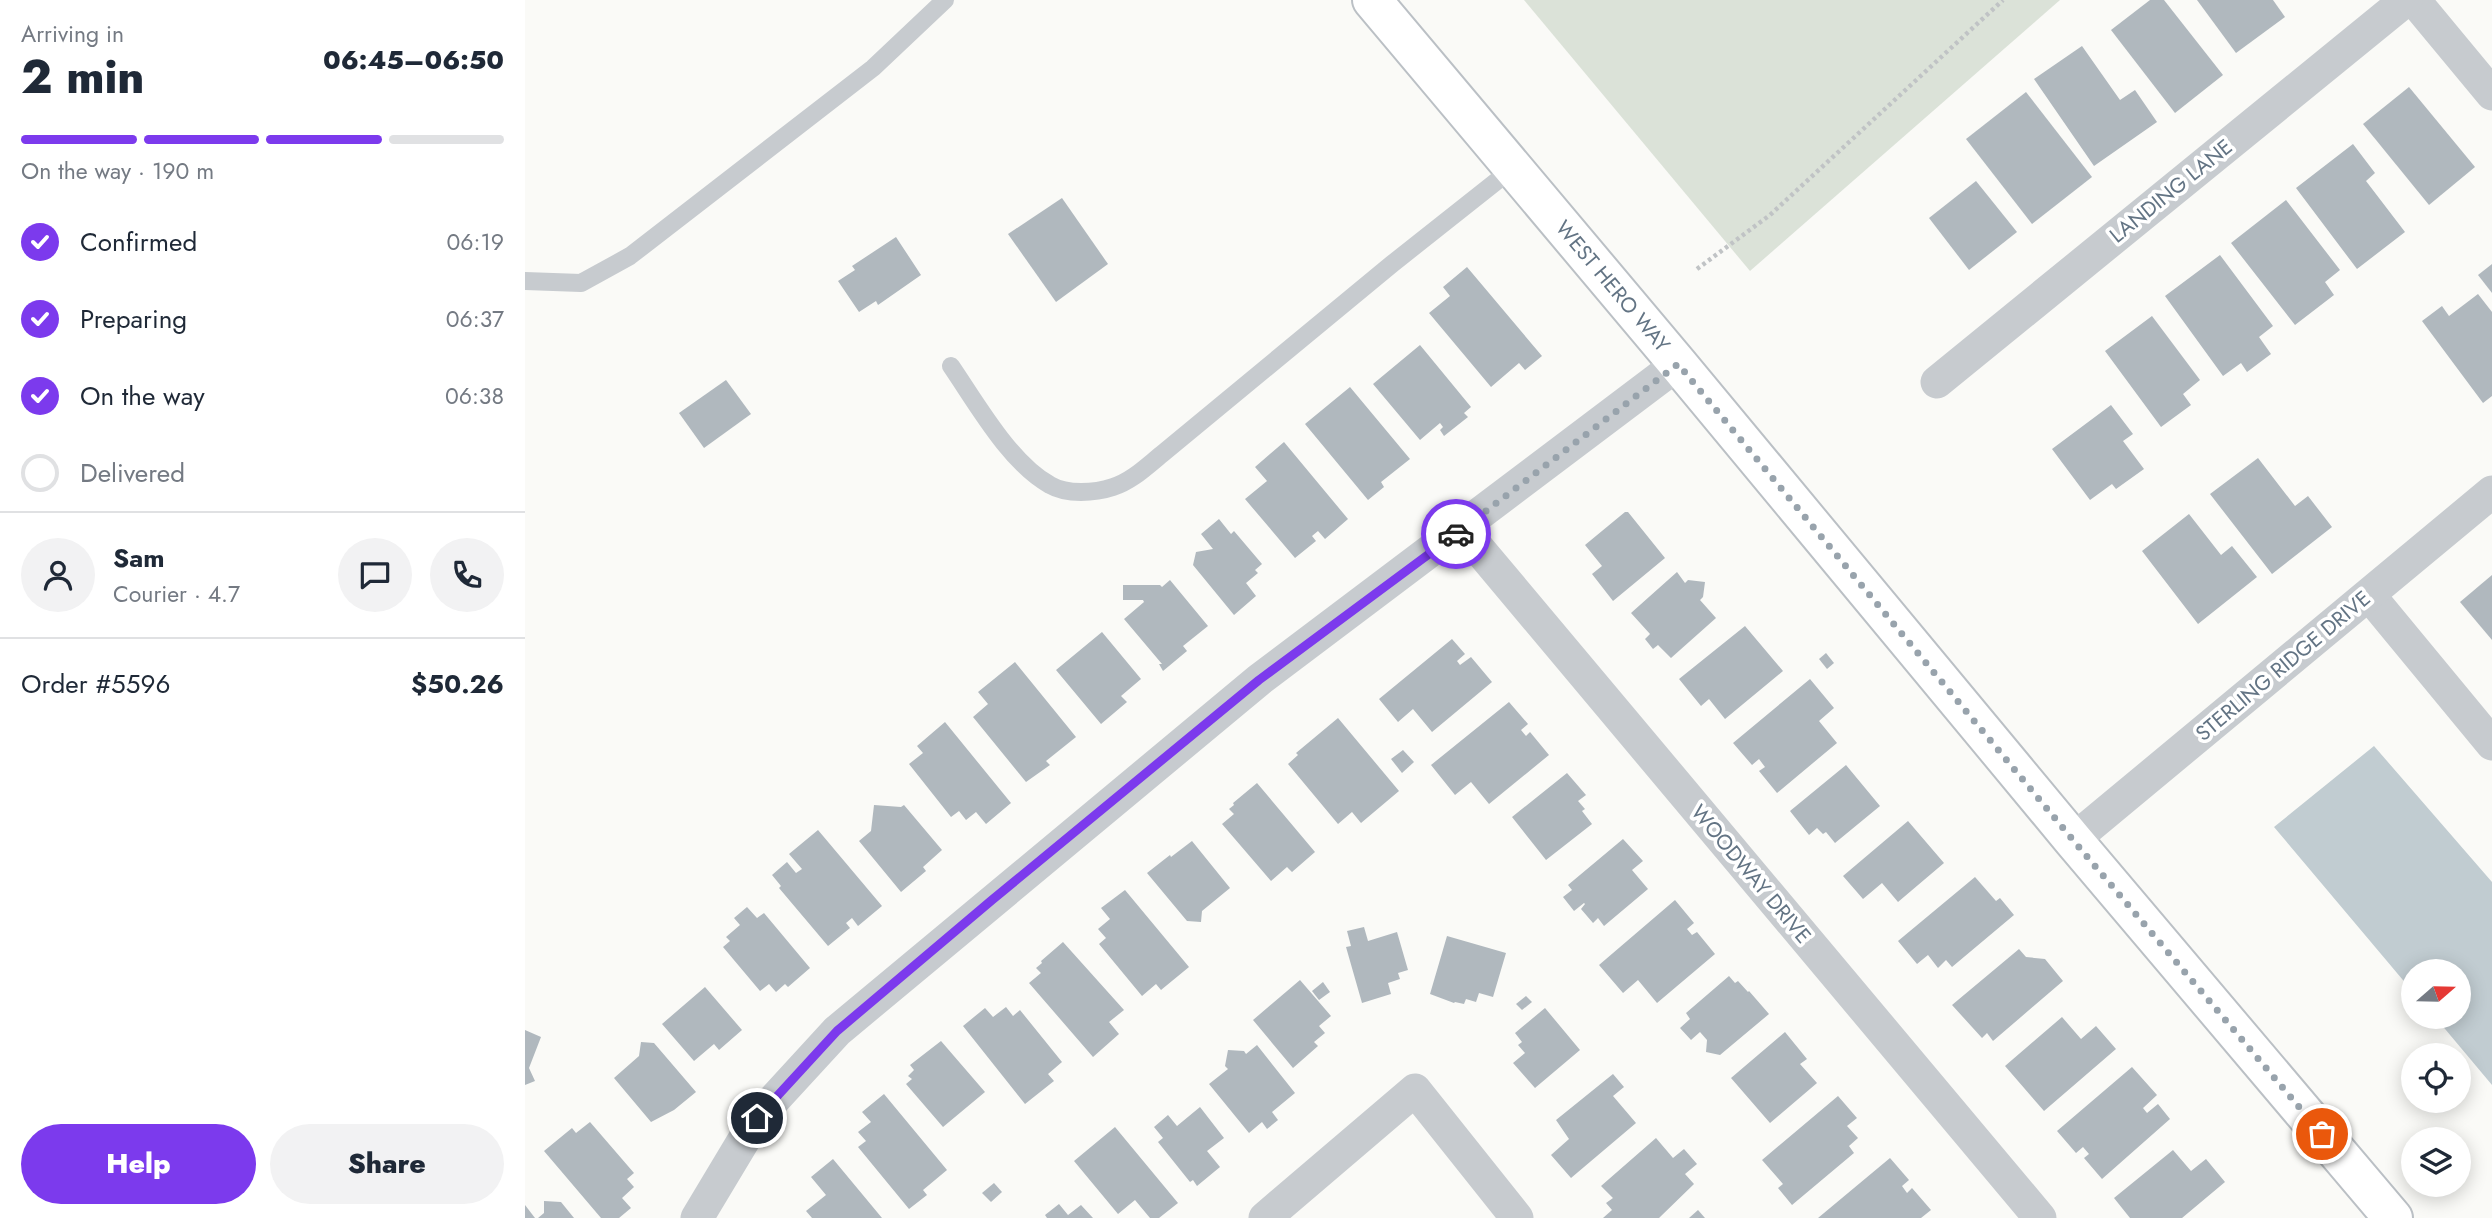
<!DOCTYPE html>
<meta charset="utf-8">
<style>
body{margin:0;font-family:Jost,sans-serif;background:#f2f2f3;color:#1f2937;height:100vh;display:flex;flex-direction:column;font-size:26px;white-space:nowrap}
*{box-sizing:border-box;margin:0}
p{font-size:23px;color:#747a83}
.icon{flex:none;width:38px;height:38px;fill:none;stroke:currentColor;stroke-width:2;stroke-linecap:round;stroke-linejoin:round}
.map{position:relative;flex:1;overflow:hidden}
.sheet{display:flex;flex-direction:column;background:#fff;width:525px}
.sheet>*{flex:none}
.needle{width:46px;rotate:70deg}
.controls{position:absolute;left:1876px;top:959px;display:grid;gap:14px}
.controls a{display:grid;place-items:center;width:70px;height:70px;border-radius:50%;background:#fff;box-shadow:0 4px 18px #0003;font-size:35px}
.pin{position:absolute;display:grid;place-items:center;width:60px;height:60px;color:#fff;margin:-30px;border:4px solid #fff;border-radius:50%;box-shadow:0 2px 7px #0007}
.courier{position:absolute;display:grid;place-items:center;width:70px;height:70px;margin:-35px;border:5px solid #7c3aed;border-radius:50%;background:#fff;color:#222;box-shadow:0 2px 9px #0007}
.headline em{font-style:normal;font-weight:800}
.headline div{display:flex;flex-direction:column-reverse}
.headline{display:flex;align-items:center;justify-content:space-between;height:119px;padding:0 21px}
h1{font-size:46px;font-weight:800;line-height:52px}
.bar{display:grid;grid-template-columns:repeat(4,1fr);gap:10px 7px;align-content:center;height:84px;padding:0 21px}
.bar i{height:9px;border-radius:5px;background:#e0e1e3}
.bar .active{background:#7c3aed}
.bar p{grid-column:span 4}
.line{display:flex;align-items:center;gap:18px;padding:0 21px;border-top:2px solid #e0e1e3}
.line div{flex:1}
.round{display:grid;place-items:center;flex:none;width:74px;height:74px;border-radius:37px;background:#f2f2f3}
ol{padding:0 21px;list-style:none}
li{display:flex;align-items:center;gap:21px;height:77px}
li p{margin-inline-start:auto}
li .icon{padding:7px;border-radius:50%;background:#7c3aed;color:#fff;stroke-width:4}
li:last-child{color:#747a83}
li i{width:38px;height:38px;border:4px solid #e0e1e3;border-radius:50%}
.primary-button{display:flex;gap:14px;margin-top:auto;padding:14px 21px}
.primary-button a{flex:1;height:80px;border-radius:42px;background:#7c3aed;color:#fff;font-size:28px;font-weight:800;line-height:80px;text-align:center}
.primary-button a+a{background:#f2f2f3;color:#1f2937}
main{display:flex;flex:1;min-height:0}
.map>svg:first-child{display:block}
.green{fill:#dbe2d8}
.water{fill:#c1ccd1}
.building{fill:#b0b8be}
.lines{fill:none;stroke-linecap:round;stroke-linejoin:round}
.secondary-casing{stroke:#bbc0c5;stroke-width:42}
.path{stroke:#c0c3c5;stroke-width:4.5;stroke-dasharray:3.5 3.5;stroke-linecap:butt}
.lane{stroke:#c7cbcf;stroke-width:18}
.street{stroke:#c7cbcf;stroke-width:33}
.secondary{stroke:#fff;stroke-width:38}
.done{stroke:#98a3ac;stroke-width:7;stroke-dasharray:0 12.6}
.route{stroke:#7c3aed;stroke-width:9}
.labels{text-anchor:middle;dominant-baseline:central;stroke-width:7;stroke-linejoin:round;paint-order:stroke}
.street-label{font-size:21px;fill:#637484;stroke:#fff}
</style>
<main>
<section class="sheet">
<div class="headline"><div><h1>2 min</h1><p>Arriving in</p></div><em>06:45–06:50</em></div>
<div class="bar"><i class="active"></i><i class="active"></i><i class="active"></i><i></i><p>On the way · 190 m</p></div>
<ol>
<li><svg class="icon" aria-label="check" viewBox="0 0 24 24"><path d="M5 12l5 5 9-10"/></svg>Confirmed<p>06:19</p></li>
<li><svg class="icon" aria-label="check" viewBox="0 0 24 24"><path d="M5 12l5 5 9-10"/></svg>Preparing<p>06:37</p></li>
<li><svg class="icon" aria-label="check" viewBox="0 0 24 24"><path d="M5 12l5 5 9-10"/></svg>On the way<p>06:38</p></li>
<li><i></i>Delivered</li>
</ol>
<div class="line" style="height:126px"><a class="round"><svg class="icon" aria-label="person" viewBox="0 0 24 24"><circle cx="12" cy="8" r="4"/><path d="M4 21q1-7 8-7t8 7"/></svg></a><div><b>Sam</b><p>Courier · 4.7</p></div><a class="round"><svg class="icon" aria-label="chat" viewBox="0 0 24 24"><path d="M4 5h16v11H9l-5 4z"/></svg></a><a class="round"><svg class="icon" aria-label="phone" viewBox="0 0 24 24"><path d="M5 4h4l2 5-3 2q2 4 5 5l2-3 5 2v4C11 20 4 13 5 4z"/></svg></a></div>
<div class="line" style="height:91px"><div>Order #5596</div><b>$50.26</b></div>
<div class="primary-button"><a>Help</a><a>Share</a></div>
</section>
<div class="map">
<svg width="1967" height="1218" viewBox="0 0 1967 1218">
<rect width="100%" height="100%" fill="#fafaf7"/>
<path class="green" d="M999 0H1535L1225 271Z"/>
<path class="water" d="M1849 746 1967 882V1085L1910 1017H1934V971H1888V992L1749 827Z"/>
<g class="building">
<path d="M1625 0H1639L1698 75 1650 113 1586 30Z"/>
<path d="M1672 0H1748L1760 17 1711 53Z"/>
<path d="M1557 46 1595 100 1610 90 1632 122 1569 166 1509 79Z"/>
<path d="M1884 87 1950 167 1904 205 1838 124Z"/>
<path d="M1501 92 1567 177 1507 224 1441 139Z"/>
<path d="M1828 144 1850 173 1841 181 1880 232 1832 269 1771 188Z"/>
<path d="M1451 181 1492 232 1444 270 1404 218Z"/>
<path d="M537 198 583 264 531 302 483 234Z"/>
<path d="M1761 200 1815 270 1800 282 1809 295 1770 325 1706 243Z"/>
<path d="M371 237 396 275 353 305 351 301 334 312 313 281 330 270 327 266Z"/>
<path d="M1695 255 1748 326 1734 337 1746 354 1722 372 1716 363 1698 376 1640 296Z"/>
<path d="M1967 264V293L1953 275Z"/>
<path d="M942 267 1017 356 1000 370 994 363 966 387 904 313 925 296 918 287Z"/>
<path d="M1953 294 1967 312V396L1958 403 1897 321 1917 306 1924 316Z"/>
<path d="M1627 316 1675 380 1658 394 1666 405 1636 427 1580 351Z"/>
<path d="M895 345 946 407 939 413 943 417 919 436 915 430 918 427 915 423 895 440 848 384Z"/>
<path d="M201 380 226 414 179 448 154 413Z"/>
<path d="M825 387 885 459 856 482 859 487 843 500 780 424Z"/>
<path d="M1586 405 1608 434 1598 441 1619 469 1591 489 1587 484 1565 500 1527 449Z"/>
<path d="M759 442 823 519 800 539 793 531 787 536 791 541 770 558 720 499 742 481 730 467Z"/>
<path d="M1733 458 1770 506 1783 496 1807 527 1747 574 1685 494Z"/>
<path d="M1100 512H1103L1140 558 1088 601 1067 574 1077 566 1060 545Z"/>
<path d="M1664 514 1696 555 1707 546 1732 577 1673 624 1617 551Z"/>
<path d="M694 519 706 534 709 531 737 564 730 570 733 573 721 583 731 596 709 615 668 565 671 552 688 549 676 534Z"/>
<path d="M1152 572 1160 583 1163 580 1180 582 1178 597 1175 600 1191 618 1146 658 1133 645 1128 649 1120 639 1125 634 1106 613Z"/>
<path d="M1967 575V640L1935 602Z"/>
<path d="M645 580 683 626 658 646 662 651 638 671 634 664H637L599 619 619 602 618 600H598V585H635L637 587Z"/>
<path d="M1220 626 1258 671 1200 719 1184 699 1176 706 1154 679Z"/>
<path d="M577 632 616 679 596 696 602 702 576 724 531 670Z"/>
<path d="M927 639 940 654 932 661 935 665 946 657 967 682 907 732 888 709 873 722 854 699Z"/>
<path d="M1301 653 1309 663 1302 669 1294 659Z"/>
<path d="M490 662 551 737 521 761 525 765 501 782 448 717 463 704 453 692Z"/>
<path d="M1285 679 1309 708 1294 721 1312 743 1252 793 1234 771 1240 767 1234 759 1227 765 1208 743Z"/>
<path d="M984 702 1003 724 996 730 1001 736 1005 732 1024 755 964 804 946 782 930 795 906 765Z"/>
<path d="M813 718 874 791 836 823 827 812 813 824 763 764 773 755 771 753Z"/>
<path d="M420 722 486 803 461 824 451 812 441 820 434 811 426 817 384 764 398 753 392 746Z"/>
<path d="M878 750 889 762 877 773 866 759Z"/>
<path d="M1321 765 1355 806 1310 843 1301 832 1298 834 1292 828 1284 835 1265 811Z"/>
<path d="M1042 773 1061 795 1053 801 1060 809 1057 811 1067 824 1021 860 987 817Z"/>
<path d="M732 783 790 852 767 872 762 867 746 881 697 824 709 814 704 809 709 805 708 803Z"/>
<path d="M349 805 376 807 379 805 417 850 398 867 401 871 376 892 334 841 346 831Z"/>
<path d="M1383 821 1419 863 1373 902 1357 883 1338 899 1318 876Z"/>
<path d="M293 830 357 906 333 926 327 918 321 923 325 928 303 946 254 888 256 886 247 875 262 862 271 873 277 869 264 854Z"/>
<path d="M1098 839 1118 861 1107 870 1123 889 1079 926 1073 918 1068 923 1056 909 1060 904 1059 903 1049 911 1038 897 1047 890 1043 885Z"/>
<path d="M667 841 705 888 677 911 676 922 662 921 622 873 645 855 646 857Z"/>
<path d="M1450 877 1471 901 1475 898 1489 915 1427 967 1421 960 1413 968 1403 955 1392 964 1373 941Z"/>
<path d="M600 890 664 967 636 990 631 984 617 996 574 944 581 938 573 929 585 919 576 908Z"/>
<path d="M1150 900 1169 923 1162 929 1167 935 1172 932 1190 954 1132 1003 1113 980 1098 993 1074 965Z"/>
<path d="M222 907 232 918 239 913 285 968 263 987 260 984 251 992 244 984 235 991 198 947 205 941 201 937 215 925 209 918Z"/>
<path d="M839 927 843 941 872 932 883 970 873 973 875 979 863 983 866 994 837 1003 821 947 826 946 822 931Z"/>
<path d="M922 936 981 953 968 997 954 993 951 1002 941 999 939 1004 930 1002 929 1003 905 994Z"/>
<path d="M538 942 599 1010 584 1022 594 1034 568 1057 504 983 516 973 511 968 517 963 516 961Z"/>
<path d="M1494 949 1501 957 1520 959 1538 981 1468 1041 1462 1033 1457 1038 1427 1005Z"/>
<path d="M1204 976 1210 983 1213 981 1223 992 1224 991 1244 1014 1195 1055 1181 1052 1182 1040 1175 1032 1166 1040 1155 1028 1165 1019 1161 1013Z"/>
<path d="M775 980 806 1016 794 1026 800 1033 789 1042 793 1046 768 1068 728 1020Z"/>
<path d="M798 982 805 992 794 1000 787 991Z"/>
<path d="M180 987 217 1030 194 1050 189 1044 169 1061 137 1024Z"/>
<path d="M1001 996 1007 1002 997 1010 991 1004Z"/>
<path d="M481 1007 488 1016 495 1010 537 1062 523 1074 529 1081 500 1104 438 1026 460 1008 468 1017Z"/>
<path d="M1020 1008 1055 1050 1010 1088 988 1063 1000 1053 993 1045 997 1042 990 1033Z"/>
<path d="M1537 1017 1556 1039 1571 1026 1591 1049 1519 1111 1480 1066Z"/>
<path d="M0 1030 16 1037 4 1068 10 1081 0 1085Z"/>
<path d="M1260 1032 1282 1059 1275 1064 1292 1083 1245 1123 1206 1078Z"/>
<path d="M416 1041 460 1092 418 1127 381 1084 387 1079 383 1076 389 1070 385 1065Z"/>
<path d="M116 1042 129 1043 171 1092 149 1110 126 1122 89 1078 114 1056Z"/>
<path d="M732 1045 770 1093 747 1112 753 1120 742 1129 737 1122 724 1133 684 1084 703 1069 700 1066 703 1050 719 1051 721 1054Z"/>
<path d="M1607 1067 1632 1095 1618 1108 1622 1113 1633 1104 1645 1119 1577 1179 1559 1158 1564 1154 1558 1147 1551 1153 1532 1131Z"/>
<path d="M1088 1074 1099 1087 1088 1096 1111 1123 1046 1178 1026 1155 1044 1139 1031 1120Z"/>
<path d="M359 1094 422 1170 398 1190 402 1195 384 1209 333 1147 341 1141 333 1132 346 1122 337 1112Z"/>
<path d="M1313 1096 1332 1118 1322 1126 1333 1138 1324 1146 1329 1153 1267 1205 1253 1188 1258 1184 1237 1160Z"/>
<path d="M675 1107 699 1138 682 1151 695 1167 672 1186 668 1180 665 1182 633 1142 638 1138 629 1127 643 1115 652 1126Z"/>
<path d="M65 1122 109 1173 102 1179 109 1187 97 1198 106 1208 94 1218H76L19 1151 47 1128 51 1133Z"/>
<path d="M590 1127 653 1203 634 1218H625L610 1200 593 1214 549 1161Z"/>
<path d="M1131 1138 1148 1158 1159 1149 1172 1164 1160 1174 1169 1184 1134 1218H1078L1087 1210 1081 1203 1088 1198 1076 1186Z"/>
<path d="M1648 1150 1666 1171 1681 1159 1700 1182 1657 1218H1605L1589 1198Z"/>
<path d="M1365 1158 1384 1180 1377 1186 1382 1193 1387 1188 1406 1210 1396 1218H1293Z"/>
<path d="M308 1159 357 1218H287L281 1211 301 1195 286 1177Z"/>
<path d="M469 1183 477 1192 466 1202 457 1193Z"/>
<path d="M19 1201 36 1202 49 1218H13L19 1213Z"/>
<path d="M534 1204 543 1215 556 1205 568 1218H522L520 1215Z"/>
<path d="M0 1205 10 1218H0Z"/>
<path d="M1173 1210 1180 1218H1164Z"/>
</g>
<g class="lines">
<defs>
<g id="secondary">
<path id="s1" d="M847 0 1153 364 1548 840 1868 1218"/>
</g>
</defs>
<use href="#secondary" class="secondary-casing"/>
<path class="path" d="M1172 269 1245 215 1478 0"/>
<g class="lane">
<path d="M0 281 56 283 105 256 348 68 420 0"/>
<path d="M426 366C452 404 485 463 525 485 542 495 570 493 588 487 607 481 622 466 637 454L867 264 987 169"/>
</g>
<g class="street">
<path d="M1889 0 1967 94"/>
<path d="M1412 382 1881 0"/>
<path d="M937 529 1515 1218"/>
<path d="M1844 595 1967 744"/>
<path d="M1548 840 1967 492"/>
<path d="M172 1218 232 1118 312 1031 734 680 1153 364"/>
<path d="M740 1218 890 1090 992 1218"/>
</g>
<use href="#secondary" class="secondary"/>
</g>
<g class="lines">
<path class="done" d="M931 534 1153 364 1548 840 1797 1134"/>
<path class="route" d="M232 1118 312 1031 467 900 734 680 931 534"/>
</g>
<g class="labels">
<g class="street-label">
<text transform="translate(1646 191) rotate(-39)">LANDING LANE</text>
<text stroke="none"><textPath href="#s1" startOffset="374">WEST HERO WAY</textPath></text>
<text transform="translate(1758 666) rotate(-40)">STERLING RIDGE DRIVE</text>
<text transform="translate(1226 874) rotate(50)">WOODWAY DRIVE</text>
</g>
</g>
</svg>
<div class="controls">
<a><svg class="needle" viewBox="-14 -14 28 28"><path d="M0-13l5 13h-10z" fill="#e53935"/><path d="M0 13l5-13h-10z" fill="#747a83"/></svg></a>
<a><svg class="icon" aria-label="locate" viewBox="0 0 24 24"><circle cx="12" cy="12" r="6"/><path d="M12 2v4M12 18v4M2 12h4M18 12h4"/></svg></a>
<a><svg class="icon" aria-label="layers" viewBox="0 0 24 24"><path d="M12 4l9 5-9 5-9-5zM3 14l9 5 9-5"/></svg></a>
</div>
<div class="pin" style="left:1797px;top:1134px;background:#ea580c"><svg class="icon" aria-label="bag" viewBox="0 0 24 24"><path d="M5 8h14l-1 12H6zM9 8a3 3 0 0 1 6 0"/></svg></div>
<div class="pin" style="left:232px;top:1118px;background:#1f2937"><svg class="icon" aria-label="home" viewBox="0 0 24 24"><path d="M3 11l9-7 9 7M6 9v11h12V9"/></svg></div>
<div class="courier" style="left:931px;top:534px"><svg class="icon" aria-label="car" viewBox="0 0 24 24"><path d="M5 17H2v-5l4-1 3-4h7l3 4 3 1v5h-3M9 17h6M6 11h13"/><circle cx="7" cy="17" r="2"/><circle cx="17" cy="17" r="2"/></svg></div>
</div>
</main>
